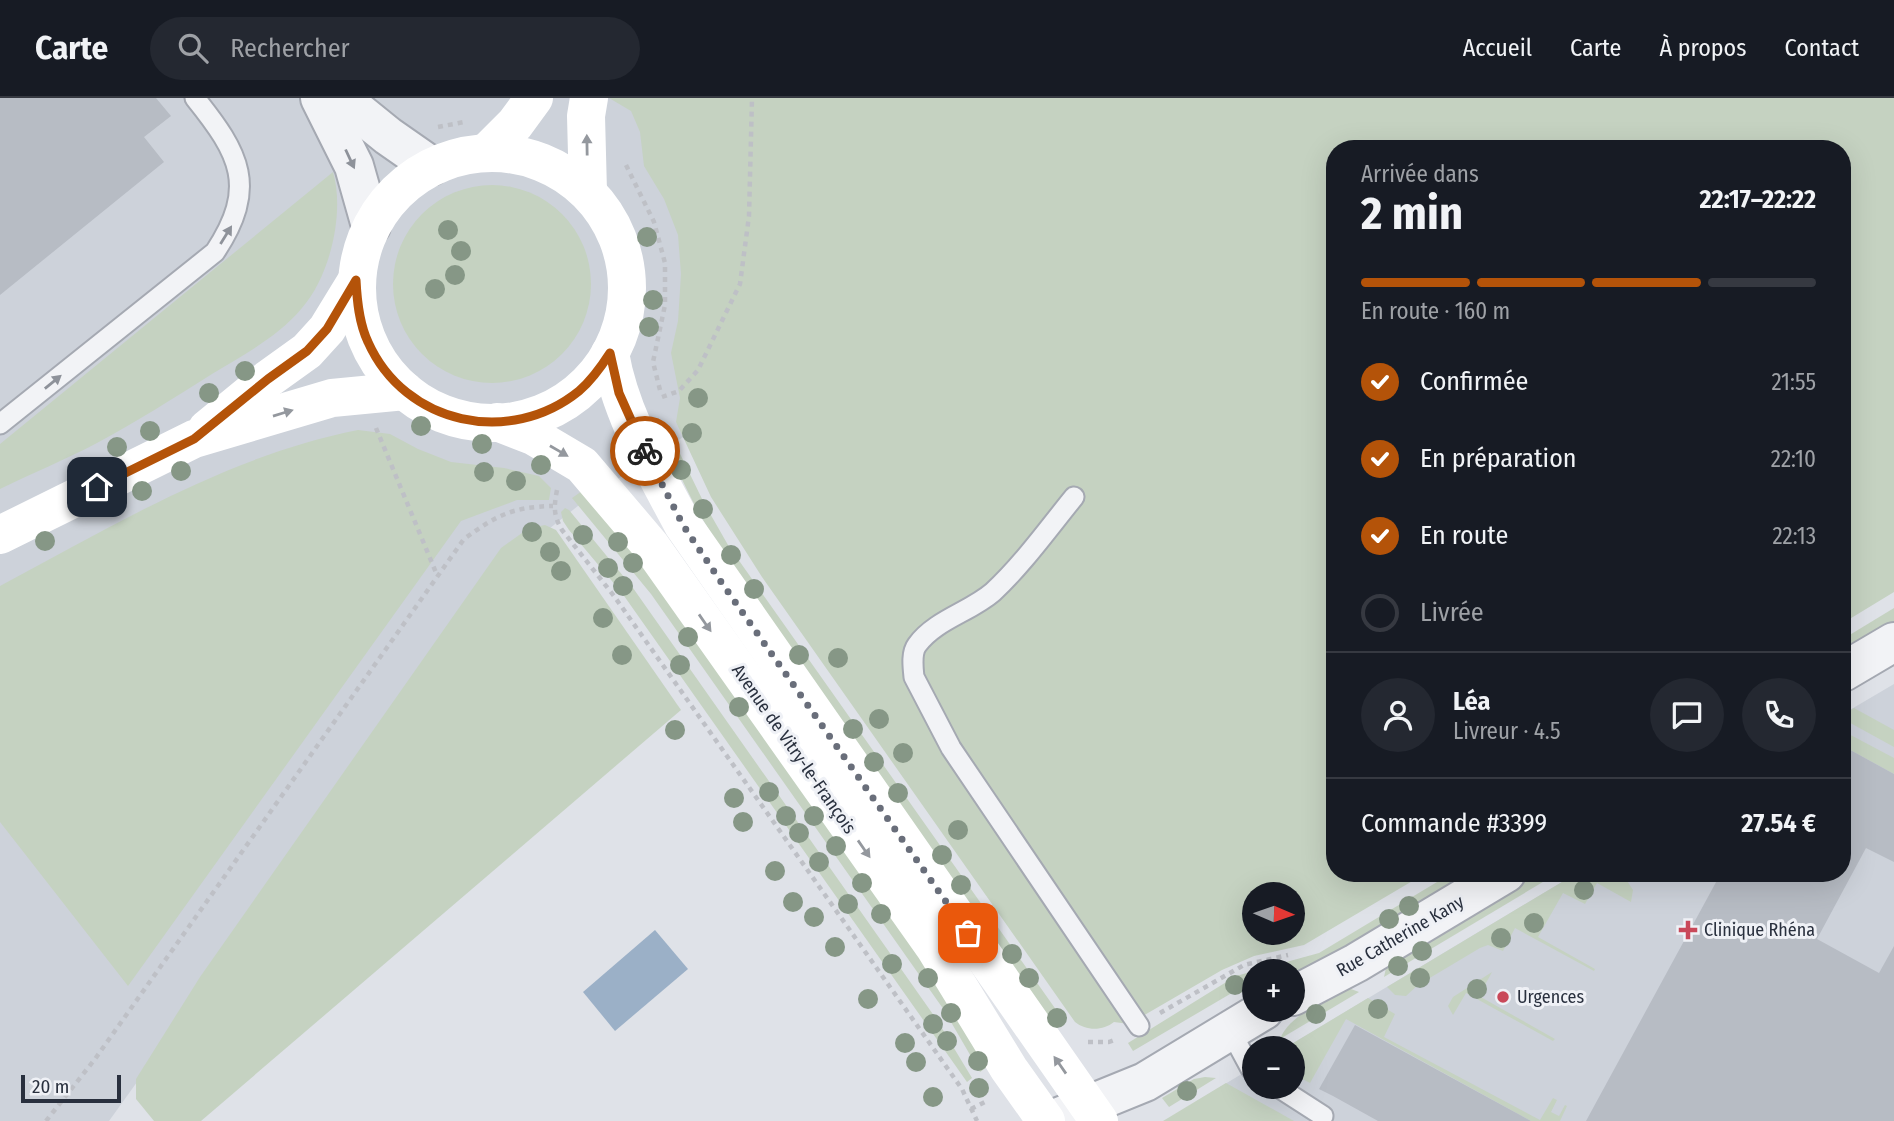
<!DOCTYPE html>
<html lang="fr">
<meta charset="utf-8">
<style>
body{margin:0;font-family:"Fira Sans Condensed",sans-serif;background:#242831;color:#f1f3f6;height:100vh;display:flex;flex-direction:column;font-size:26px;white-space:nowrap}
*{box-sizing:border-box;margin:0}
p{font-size:23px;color:#9ea1a6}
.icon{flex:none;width:38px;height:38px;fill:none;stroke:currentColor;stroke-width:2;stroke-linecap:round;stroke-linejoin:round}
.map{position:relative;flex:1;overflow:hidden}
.panel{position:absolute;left:1326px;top:42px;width:525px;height:742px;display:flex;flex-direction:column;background:#171b24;border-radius:28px;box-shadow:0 7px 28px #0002}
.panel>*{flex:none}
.needle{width:46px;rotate:92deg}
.tools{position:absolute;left:1242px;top:784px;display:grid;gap:14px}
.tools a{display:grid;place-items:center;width:63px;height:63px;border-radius:50%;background:#171b24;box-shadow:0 7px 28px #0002;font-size:35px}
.scale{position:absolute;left:21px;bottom:18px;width:100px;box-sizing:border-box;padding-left:7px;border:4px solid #29303e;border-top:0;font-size:19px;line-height:24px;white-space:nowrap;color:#29303e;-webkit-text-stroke:5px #eff1f6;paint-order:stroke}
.pin{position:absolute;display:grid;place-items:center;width:60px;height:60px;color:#fff;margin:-30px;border-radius:14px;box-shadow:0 4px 10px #0006}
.courier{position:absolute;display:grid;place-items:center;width:70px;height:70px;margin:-35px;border:5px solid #b45309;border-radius:50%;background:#fff;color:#222;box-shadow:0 2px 9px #0007}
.summary em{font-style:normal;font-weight:700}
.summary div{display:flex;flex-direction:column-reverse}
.summary{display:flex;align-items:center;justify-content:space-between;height:119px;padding:0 35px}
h1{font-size:46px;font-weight:700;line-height:52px}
.bar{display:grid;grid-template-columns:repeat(4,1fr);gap:10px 7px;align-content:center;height:84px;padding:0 35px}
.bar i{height:9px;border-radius:5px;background:#363941}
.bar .current{background:#b45309}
.bar p{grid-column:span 4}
.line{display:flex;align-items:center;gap:18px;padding:0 35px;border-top:2px solid #363941}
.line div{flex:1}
.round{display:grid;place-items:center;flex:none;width:74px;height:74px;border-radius:37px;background:#242831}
ol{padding:0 35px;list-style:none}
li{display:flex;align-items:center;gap:21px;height:77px}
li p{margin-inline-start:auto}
li .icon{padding:7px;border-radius:50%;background:#b45309;color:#fff;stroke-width:4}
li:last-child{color:#9ea1a6}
li i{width:38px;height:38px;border:4px solid #363941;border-radius:50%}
header{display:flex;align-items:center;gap:42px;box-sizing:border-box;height:98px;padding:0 35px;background:#171b24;border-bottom:2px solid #363941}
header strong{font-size:33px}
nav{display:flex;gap:38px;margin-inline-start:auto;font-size:24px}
.search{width:490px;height:63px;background:#242831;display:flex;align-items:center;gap:18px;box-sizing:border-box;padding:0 24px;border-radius:38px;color:#9ea1a6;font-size:26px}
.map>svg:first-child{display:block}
.built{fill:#cdd2da}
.green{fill:#c5d2c1;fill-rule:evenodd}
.water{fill:#9bb0c7}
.building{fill:#b7bcc4}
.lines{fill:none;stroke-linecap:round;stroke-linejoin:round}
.service-casing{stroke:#a5a9b2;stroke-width:23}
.minor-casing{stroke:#a5a9b2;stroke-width:42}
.path{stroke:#bec0c6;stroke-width:4.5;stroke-dasharray:5 5;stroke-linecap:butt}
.service{stroke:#f2f3f6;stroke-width:19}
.minor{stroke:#f2f3f6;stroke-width:38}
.secondary{stroke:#fff;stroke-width:38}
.tree{fill:#869786}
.oneway{fill:#94989e}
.oneway2{fill:#8e929a}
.done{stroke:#696e7a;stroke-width:7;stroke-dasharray:0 12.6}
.route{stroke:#b45309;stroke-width:9}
.poi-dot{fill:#c94859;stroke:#eff1f6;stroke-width:2.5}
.labels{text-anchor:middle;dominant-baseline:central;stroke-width:6;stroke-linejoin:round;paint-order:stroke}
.street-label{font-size:18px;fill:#29303e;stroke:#eff1f6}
.poi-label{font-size:18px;fill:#29303e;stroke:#eff1f6;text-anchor:start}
</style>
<header>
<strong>Carte</strong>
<div class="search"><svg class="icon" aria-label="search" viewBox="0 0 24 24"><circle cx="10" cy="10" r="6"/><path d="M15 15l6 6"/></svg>Rechercher</div>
<nav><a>Accueil</a><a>Carte</a><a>À propos</a><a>Contact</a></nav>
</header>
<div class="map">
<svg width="1894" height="1023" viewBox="0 0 1894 1023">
<rect width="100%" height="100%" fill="#dfe2e8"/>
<g class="built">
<path d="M0 0H704L702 327 588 400 516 457 109 1023H0Z"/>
<path d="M1894 586V1023H1186L1195 1004 1255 968V989H1293V950H1285L1577 775H1843V616Z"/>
</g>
<g class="green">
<path d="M609 0H1894V494L1843 525V51H1335V775H1426L1304 847 1254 858 1222 872 1129 926 1114 924C1103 933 1086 933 1075 924L762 479 711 399 676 324 680 300 671 255 678 223 681 176 678 137 664 101 644 68 640 34 631 13ZM1255 796H1293V835H1255Z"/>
<path d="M333 74C345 115 330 178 302 210 278 239 243 257 212 276 174 300 136 324 97 345 65 362 32 375 0 391V346Z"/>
<circle cx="492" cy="186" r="99"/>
<path d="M668 331 704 405 728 447 1064 923 1056 930 729 465 697 412 659 335Z"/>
<path d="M358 332 390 336 418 351 451 364 504 370 539 378 551 390 549 402H517L461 423 128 888 0 724V488C116 426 228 358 358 332Z"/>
<path d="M582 393 658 486 922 861 987 969 980 974 944 912 651 496 572 400Z"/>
<path d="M565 410 569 412 633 490 937 922 972 980 967 984 622 495 569 432 563 423 561 414Z"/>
<path d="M545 427 556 432 681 612 201 1023H154L136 1001V981L200 879 501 450 529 430Z"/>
<path d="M1894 510V524L1843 555V541Z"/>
<path d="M1854 610 1894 632V649L1843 621V616Z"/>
<path d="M1845 634 1894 660V676L1843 648V635Z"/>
<path d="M1452 775H1474L1305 873 1293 875 1255 873V884L1242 889 1133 953 1128 945 1236 878 1319 855Z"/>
<path d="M1538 775H1558L1384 879 1386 870 1392 862Z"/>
<path d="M1577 775H1622L1633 792 1631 804 1597 785 1585 806 1563 795 1538 839 1595 871 1594 873 1515 830 1503 853 1488 847 1480 850 1418 887 1406 898 1395 897 1387 889Z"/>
<path d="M1492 874 1479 898 1555 941 1553 943 1466 895 1453 917 1448 908 1453 899Z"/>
<path d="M1351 891 1359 894 1280 941C1290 917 1320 906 1342 893Z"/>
<path d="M1368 900 1395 916 1384 939 1540 1022 1553 1000 1557 1002 1551 1014 1559 1018 1565 1007 1567 1008 1560 1023H1531L1346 921 1310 985 1293 976V950H1285Z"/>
<path d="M1205 979 1216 980 1169 1009 1162 1000 1194 981Z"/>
<path d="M1226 985 1294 1023H1163Z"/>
</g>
<path class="water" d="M655 832 688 871 615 933 583 894Z"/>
<g class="building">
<path d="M0 0H156L171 18 144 39 164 64 0 197Z"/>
<path d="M1843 648 1894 676V764L1866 750 1817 841 1879 875 1894 848V1023H1586L1721 775H1843Z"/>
<path d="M1355 927 1531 1023H1378L1333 998 1319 991Z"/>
</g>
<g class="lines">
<defs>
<g id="service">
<path d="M0 326 215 154C258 89 240 56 195 0"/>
<path d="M1074 399C1048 431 1023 466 993 494 970 514 935 522 917 547 911 555 913 569 914 579L951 650 1139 928"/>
<path d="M1230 932 1251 971 1255 973"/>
<path d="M1278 989 1323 1018"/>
</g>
<g id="minor">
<path d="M320 0 354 68 371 128"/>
<path d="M341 0 388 38 431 68"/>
<path d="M1843 574 1894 544"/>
<path d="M1293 898 1356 865 1506 775"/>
<path d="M1049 1023 1145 984 1264 912"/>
</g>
</defs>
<use href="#service" class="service-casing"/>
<use href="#minor" class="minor-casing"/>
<g class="path">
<path d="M438 29 464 24"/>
<path d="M626 67 654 124 665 165V207L653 264 661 296"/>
<path d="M662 299 679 293 698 272 740 186 749 118 752 0"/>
<path d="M376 330 437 477"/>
<path d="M557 392C554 408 553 417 562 432L614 498 962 991 977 1023"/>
<path d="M1160 915 1244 867 1288 857"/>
<path d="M1088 944H1109L1117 941"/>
<path d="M971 1011 987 1003"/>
<path d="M46 1023 95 961 464 441C497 417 512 409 553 408"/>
</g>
<use href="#service" class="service"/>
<use href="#minor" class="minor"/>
<g class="secondary">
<path d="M487 54 515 26 534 0"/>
<circle cx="492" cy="190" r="135"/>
<path d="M588 94 586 18 589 0"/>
<path d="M610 255C620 316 654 372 683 427L1099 1023"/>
<path d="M497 324 533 338 582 367 650 447 935 850 1009 971 1046 1023"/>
<path d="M207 331 268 281 307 253 327 231 357 182"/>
<path d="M0 437 194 341 332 300 405 293"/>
</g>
</g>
<g class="tree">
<circle cx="448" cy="132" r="10"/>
<circle cx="647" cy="139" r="10"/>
<circle cx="461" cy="153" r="10"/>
<circle cx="455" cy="177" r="10"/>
<circle cx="435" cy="191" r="10"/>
<circle cx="653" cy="202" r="10"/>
<circle cx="649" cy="229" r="10"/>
<circle cx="245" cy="273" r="10"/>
<circle cx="209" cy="295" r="10"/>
<circle cx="698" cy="300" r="10"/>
<circle cx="421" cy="328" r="10"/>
<circle cx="150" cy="333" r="10"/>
<circle cx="692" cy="335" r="10"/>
<circle cx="482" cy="346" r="10"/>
<circle cx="117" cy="349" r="10"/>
<circle cx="541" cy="367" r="10"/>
<circle cx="681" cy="372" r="10"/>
<circle cx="181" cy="373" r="10"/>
<circle cx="484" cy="374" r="10"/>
<circle cx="516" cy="383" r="10"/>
<circle cx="142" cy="393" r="10"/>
<circle cx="703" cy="411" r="10"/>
<circle cx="532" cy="434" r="10"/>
<circle cx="583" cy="437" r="10"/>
<circle cx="45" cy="443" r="10"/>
<circle cx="618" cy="444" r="10"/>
<circle cx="550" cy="454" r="10"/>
<circle cx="731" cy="457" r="10"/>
<circle cx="633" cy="465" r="10"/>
<circle cx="608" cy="470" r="10"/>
<circle cx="561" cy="473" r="10"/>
<circle cx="623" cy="488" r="10"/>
<circle cx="754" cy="491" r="10"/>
<circle cx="603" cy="520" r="10"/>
<circle cx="688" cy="539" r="10"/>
<circle cx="622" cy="557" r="10"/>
<circle cx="799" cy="557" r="10"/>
<circle cx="838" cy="560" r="10"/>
<circle cx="680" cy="567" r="10"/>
<circle cx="739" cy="609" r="10"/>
<circle cx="879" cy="621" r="10"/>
<circle cx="853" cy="631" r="10"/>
<circle cx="675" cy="632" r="10"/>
<circle cx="903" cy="655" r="10"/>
<circle cx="874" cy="664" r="10"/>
<circle cx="769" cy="694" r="10"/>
<circle cx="898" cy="695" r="10"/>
<circle cx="734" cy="700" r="10"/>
<circle cx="786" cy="718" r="10"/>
<circle cx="814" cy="718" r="10"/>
<circle cx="743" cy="724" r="10"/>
<circle cx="958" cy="732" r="10"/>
<circle cx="799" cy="735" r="10"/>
<circle cx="836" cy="748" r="10"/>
<circle cx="942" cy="757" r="10"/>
<circle cx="819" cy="764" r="10"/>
<circle cx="775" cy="773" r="10"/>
<circle cx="862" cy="785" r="10"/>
<circle cx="961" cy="787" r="10"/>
<circle cx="1584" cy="792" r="10"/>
<circle cx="793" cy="804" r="10"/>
<circle cx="848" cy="806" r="10"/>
<circle cx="1409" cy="808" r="10"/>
<circle cx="881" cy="816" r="10"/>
<circle cx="814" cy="819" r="10"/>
<circle cx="1389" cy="821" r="10"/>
<circle cx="988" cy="823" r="10"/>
<circle cx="1534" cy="825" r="10"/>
<circle cx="1501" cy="840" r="10"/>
<circle cx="835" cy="849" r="10"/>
<circle cx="1422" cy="853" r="10"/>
<circle cx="1012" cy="856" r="10"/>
<circle cx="892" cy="866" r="10"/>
<circle cx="1398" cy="868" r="10"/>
<circle cx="928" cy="880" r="10"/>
<circle cx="1029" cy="880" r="10"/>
<circle cx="1420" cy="880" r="10"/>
<circle cx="1235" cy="887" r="10"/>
<circle cx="1477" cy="891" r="10"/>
<circle cx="868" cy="901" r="10"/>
<circle cx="1378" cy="911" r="10"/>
<circle cx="951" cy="915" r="10"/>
<circle cx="1316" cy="916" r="10"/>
<circle cx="1057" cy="920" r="10"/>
<circle cx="933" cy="926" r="10"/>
<circle cx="947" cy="943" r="10"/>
<circle cx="905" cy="945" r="10"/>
<circle cx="978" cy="963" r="10"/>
<circle cx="916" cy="964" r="10"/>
<circle cx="979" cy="990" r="10"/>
<circle cx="1187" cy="993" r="10"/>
<circle cx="933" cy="999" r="10"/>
</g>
<defs><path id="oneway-solid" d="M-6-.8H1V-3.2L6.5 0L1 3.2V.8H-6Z" transform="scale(1.75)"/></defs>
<g class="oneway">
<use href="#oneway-solid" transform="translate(587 47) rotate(-91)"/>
<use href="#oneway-solid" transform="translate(283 315) rotate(-17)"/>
<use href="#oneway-solid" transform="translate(559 353) rotate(30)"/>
<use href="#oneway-solid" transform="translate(705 525) rotate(55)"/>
<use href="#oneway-solid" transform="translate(864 751) rotate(55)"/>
<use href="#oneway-solid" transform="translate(1060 967) rotate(-125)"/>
</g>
<g class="oneway2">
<use href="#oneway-solid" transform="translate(350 61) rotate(65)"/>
<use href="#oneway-solid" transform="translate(226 137) rotate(-58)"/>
<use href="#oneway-solid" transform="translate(53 284) rotate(-39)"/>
</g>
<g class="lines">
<path class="done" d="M645 353 683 427 719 481 968 835"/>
<path class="route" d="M97 389 194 341 268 281 307 253 327 231 356 182C357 203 359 225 368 244 405 327 510 349 579 293 592 282 601 269 610 255L619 295 645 353"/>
</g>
<g class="poi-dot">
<path d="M1684.5 821.5h7v7h7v7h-7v7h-7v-7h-7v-7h7z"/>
<circle cx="1503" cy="899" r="7"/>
</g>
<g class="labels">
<g class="street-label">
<text transform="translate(794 651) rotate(55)">Avenue de Vitry-le-François</text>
<text transform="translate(1400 838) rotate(-30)">Rue Catherine Kany</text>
</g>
<g class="poi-label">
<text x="1704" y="832">Clinique Rhéna</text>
<text x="1517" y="899">Urgences</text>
</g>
</g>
</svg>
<div class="tools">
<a><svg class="needle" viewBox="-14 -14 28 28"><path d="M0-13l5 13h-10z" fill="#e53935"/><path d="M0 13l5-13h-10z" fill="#9ea1a6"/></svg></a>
<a>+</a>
<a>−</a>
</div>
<div class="scale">20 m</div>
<div class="pin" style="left:968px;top:835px;background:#ea580c"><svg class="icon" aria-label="bag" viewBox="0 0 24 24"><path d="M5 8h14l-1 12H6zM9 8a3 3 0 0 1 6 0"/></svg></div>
<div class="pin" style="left:97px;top:389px;background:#1f2937"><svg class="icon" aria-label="home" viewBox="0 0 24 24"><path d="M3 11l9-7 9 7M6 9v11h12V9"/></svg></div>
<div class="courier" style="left:645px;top:353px"><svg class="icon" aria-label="bike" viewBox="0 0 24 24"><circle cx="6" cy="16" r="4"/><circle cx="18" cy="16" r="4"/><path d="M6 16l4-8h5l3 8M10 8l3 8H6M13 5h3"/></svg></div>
<section class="panel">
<div class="summary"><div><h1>2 min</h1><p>Arrivée dans</p></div><em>22:17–22:22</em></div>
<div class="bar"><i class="current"></i><i class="current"></i><i class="current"></i><i></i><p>En route · 160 m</p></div>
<ol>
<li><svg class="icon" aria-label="check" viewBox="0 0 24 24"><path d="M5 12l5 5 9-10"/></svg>Confirmée<p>21:55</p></li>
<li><svg class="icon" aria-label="check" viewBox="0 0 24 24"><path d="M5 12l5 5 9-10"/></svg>En préparation<p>22:10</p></li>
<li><svg class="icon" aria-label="check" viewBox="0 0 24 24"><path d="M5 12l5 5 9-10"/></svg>En route<p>22:13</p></li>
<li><i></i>Livrée</li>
</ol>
<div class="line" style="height:126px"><a class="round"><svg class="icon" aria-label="person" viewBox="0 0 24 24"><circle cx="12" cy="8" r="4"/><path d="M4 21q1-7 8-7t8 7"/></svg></a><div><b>Léa</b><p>Livreur · 4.5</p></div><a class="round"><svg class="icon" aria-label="chat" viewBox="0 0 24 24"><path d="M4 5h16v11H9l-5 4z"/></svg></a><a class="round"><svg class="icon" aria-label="phone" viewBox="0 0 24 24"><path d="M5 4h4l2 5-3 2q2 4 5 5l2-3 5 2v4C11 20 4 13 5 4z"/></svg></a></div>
<div class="line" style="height:91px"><div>Commande #3399</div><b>27.54 €</b></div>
</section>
</div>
